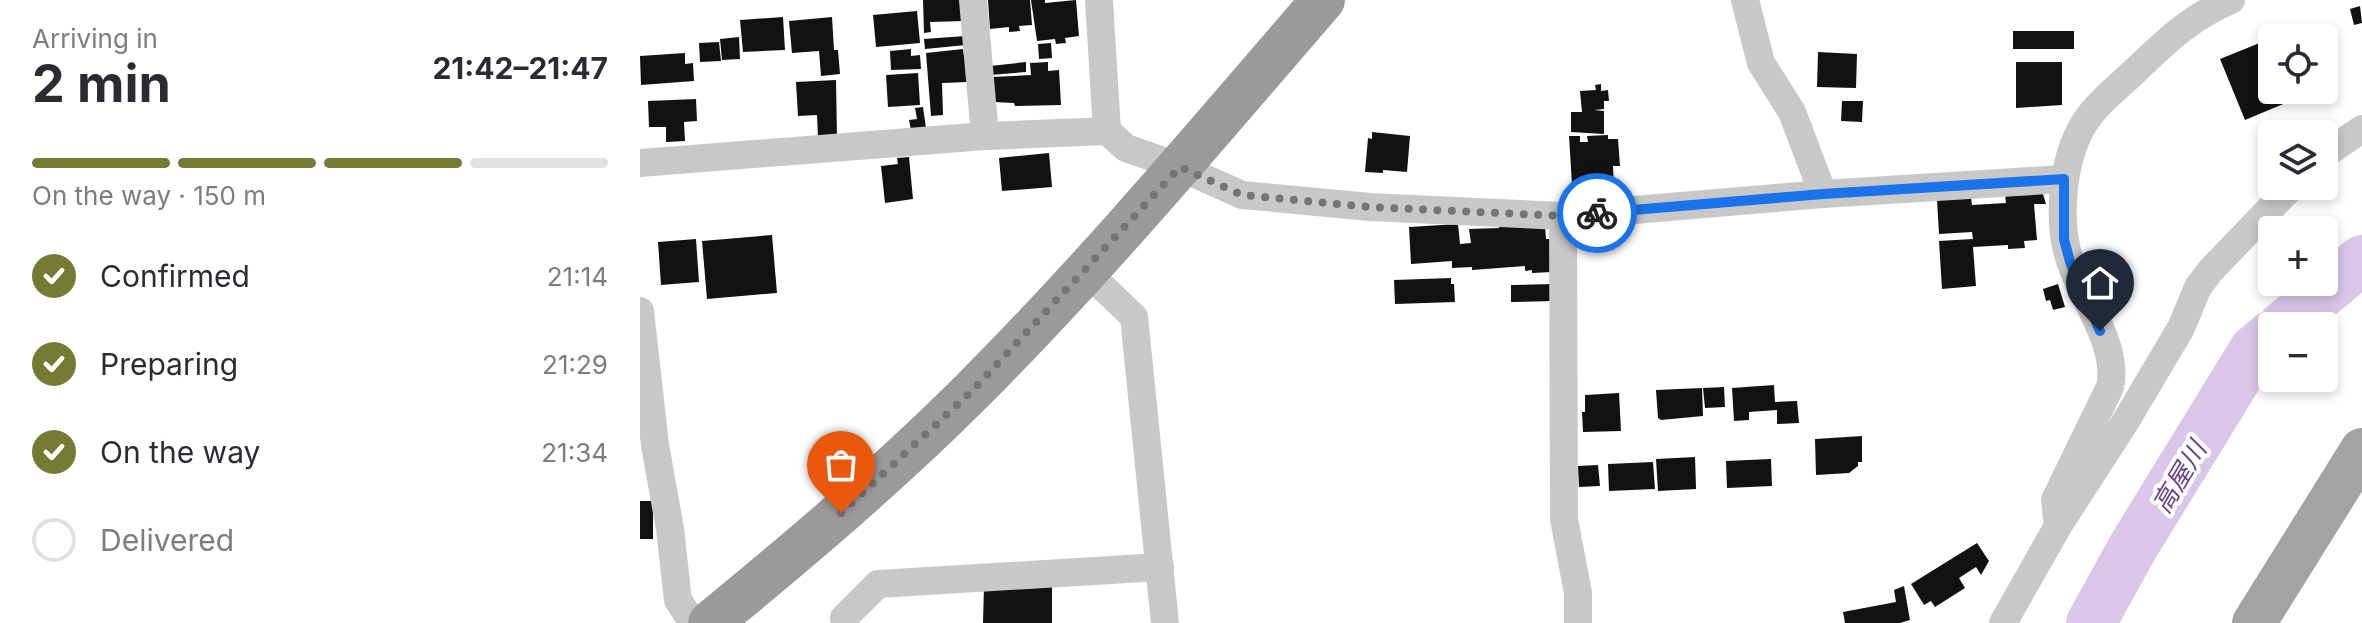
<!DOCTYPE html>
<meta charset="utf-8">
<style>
body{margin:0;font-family:Inter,"Noto Sans JP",sans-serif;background:#f2f2f3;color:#2b2b33;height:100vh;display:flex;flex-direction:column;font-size:30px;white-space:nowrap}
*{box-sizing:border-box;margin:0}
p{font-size:26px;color:#7c7c81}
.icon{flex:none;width:44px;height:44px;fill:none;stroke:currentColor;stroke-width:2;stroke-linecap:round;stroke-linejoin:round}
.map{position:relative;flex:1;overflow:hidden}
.panel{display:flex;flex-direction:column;background:#fff;width:640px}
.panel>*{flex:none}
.controls{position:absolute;left:1618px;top:24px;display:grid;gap:16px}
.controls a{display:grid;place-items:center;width:80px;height:80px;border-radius:8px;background:#fff;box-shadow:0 4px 12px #0003;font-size:40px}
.pin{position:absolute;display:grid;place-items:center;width:68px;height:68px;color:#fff;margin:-82px -34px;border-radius:50% 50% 50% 0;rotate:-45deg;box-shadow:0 0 8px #0007}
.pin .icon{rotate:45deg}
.courier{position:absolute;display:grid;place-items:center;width:80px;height:80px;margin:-40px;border:6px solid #1a73e8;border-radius:50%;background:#fff;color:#222;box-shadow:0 2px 10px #0007}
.head em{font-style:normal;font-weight:700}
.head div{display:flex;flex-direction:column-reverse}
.head{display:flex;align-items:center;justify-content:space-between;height:136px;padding:0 32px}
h1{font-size:52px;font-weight:700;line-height:60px}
.bar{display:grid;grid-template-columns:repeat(4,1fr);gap:12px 8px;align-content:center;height:96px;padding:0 32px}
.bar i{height:10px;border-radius:6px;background:#e1e1e2}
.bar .current{background:#747b33}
.bar p{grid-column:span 4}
ol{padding:0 32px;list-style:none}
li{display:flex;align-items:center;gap:24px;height:88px}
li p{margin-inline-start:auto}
li .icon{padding:8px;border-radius:50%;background:#747b33;color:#fff;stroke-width:4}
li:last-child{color:#7c7c81}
li i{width:44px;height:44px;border:4px solid #e1e1e2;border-radius:50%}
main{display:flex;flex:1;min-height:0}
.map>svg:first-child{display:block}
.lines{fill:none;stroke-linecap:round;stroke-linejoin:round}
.river{stroke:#d9c6e8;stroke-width:50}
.building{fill:#121212}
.minor{stroke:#c8c8c8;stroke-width:28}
.primary{stroke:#a3a3a3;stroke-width:44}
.trunk{stroke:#9a9a9a;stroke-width:44}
.done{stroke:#757575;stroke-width:8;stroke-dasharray:0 14.4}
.route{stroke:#1a73e8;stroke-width:10}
.labels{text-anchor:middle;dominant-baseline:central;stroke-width:8;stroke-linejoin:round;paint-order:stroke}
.water-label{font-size:26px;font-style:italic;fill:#673e89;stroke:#fff}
</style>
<main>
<section class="panel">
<div class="head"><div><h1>2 min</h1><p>Arriving in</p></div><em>21:42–21:47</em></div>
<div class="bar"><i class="current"></i><i class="current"></i><i class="current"></i><i></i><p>On the way · 150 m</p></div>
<ol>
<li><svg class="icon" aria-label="check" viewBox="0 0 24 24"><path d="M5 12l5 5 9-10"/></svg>Confirmed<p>21:14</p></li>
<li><svg class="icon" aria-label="check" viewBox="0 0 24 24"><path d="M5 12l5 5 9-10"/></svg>Preparing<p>21:29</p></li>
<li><svg class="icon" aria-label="check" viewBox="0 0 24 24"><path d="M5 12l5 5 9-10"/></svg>On the way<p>21:34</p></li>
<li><i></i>Delivered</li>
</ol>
</section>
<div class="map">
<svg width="1722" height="623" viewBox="0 0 1722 623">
<rect width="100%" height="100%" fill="#fff"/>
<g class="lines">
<g class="river">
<path d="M1643 326 1722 260"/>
<path d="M1451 623 1493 547 1614 350 1632 335"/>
</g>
</g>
<g class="building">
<path d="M283 0H323L324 21 290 22 291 32 284 33Z"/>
<path d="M348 0H390L392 25 379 26 380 31 369 32V27L350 29Z"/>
<path d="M391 0H405V3L436 0 439 36 425 38 426 43 416 44 415 39 397 41Z"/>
<path d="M1720 6 1722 23 1714 25 1710 9Z"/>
<path d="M277 11 280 43 236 47 233 15Z"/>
<path d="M143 17 145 50 103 52 100 20Z"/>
<path d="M192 17 194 50H198L200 74 181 76 179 51 152 53 149 21Z"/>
<path d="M1663 26 1668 38H1633Z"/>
<rect x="1373" y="31" width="61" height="18"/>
<path d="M325 36 326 45 285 49 284 39Z"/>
<path d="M99 37 100 59 82 60 80 39Z"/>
<path d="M1632 38V90H1677L1605 120 1580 59Z"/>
<path d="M79 42 81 61 60 62 59 43Z"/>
<path d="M411 43 412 58 399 59 398 44Z"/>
<path d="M271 49V56L280 55 281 69 251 70 250 51Z"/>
<path d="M323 49 328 82 302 83 303 115 291 116 286 53Z"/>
<path d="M1178 52 1217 54 1216 88 1177 87Z"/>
<path d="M45 53V64L53 63 54 81 1 85 0 56Z"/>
<path d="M386 62V72L350 75V66Z"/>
<path d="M408 62V71L419 70 421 105 375 106 374 103 353 102 352 77 391 75 390 63Z"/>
<path d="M1376 62H1422V105L1376 108Z"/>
<path d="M278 73 280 105 248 107 246 75Z"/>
<path d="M196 80 197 137 178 138 177 115 158 116 156 82Z"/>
<path d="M961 84V91L968 90 969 101H964V109L954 110 964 111V134L931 132V112H942L940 91 956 90 955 85Z"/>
<path d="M56 99 57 121 44 122 45 141 26 142V127H9L8 101Z"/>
<path d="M1202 101H1223L1222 122 1201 121Z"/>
<path d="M283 107 286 128 271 130 269 120 277 119 275 108Z"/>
<path d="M732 132 770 136 767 172 743 170V173L725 172 728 138 732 139Z"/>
<path d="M968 135V139H978L980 166H973L974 187 955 188V200L933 201 929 136H940V142H948L947 136Z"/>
<path d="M409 153 412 187 362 191 359 158Z"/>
<path d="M269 157 273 199 245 203 241 166 258 164 257 158Z"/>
<path d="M1403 194 1406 204H1394L1397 240 1384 241 1385 248 1368 249V245L1333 247 1336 286 1302 289 1299 241 1333 239 1332 232 1299 234 1297 200 1331 197 1332 205 1366 203 1365 195Z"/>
<path d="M818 224 820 244 831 243 829 229 859 228V224L905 225 906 239H911L912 272 892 273V270L885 271V266L832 270V267L812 268V261L771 264 769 227Z"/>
<path d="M132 235 137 293 67 299 62 241Z"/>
<path d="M56 239 59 282 21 285 18 242Z"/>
<path d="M811 278V284H814L815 302 755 304 754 280Z"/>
<path d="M913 284V301L871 302V285Z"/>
<path d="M1418 284 1425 307 1413 310 1410 300 1406 301 1403 289Z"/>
<path d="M1134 385 1135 402 1157 401 1159 423 1137 424V410L1109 412V420L1094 421 1092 388Z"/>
<path d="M1084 387 1085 407 1065 408 1063 388Z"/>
<path d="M1062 388 1063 416 1021 420 1018 418 1016 390Z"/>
<path d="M979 393 981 431 943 432 942 412H945V395Z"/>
<path d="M1222 436V462H1218V466L1209 473 1176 475 1175 439Z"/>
<path d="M1055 457 1056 489 1018 491 1016 459Z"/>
<path d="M1131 459 1132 486 1087 488 1086 461Z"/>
<path d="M1013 462 1015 489 969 491 968 464Z"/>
<path d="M958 465 960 486 939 487 938 466Z"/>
<rect x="0" y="501" width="13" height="38"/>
<path d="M1337 543 1349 561 1341 575 1336 567 1319 578 1325 588 1295 607 1291 601 1284 605 1271 584Z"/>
<path d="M412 585V623H343L344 586Z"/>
<path d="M1264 586 1270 620 1260 623H1205L1203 612 1256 602 1254 590Z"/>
</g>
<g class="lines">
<g class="minor">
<path d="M333 0 345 136"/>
<path d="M459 0 467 131 486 148 540 167 602 195 730 207 923 216 1183 194 1424 179"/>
<path d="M1105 0 1121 63 1152 112 1183 194"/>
<path d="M1684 155 1722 129"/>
<path d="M0 163 345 136 467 131"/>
<path d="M923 216 924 519 938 593V623"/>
<path d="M445 270 494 317 525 623"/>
<path d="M0 311 15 445 30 529 38 600 53 623"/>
<path d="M1418 526 1415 500 1470 387C1479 346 1443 300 1430 261 1416 219 1422 151 1450 115 1463 98 1483 83 1498 68 1530 38 1550 18 1591 0"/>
<path d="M205 623 204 618 238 584 520 567"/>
<path d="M1363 623 1418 526 1484 424 1541 328 1558 287 1571 270 1652 186"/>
</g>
<path class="primary" d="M1614 623 1722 450"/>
<path class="trunk" d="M70 623C160 549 249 474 332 391 456 267 569 132 683 0"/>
</g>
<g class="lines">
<path class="done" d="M201 513 332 391 540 167 602 195 730 207 923 216 957 213"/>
<path class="route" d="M957 213 1183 194 1424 179V239L1430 262 1460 331"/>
</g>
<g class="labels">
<g class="water-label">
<text transform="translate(1539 477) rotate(-59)">高屋川</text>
</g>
</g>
</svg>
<div class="controls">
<a><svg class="icon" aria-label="locate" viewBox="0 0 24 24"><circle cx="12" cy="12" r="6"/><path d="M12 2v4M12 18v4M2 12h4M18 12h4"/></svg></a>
<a><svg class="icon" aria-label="layers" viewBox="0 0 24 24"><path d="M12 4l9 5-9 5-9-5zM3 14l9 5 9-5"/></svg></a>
<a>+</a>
<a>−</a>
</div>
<div class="pin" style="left:201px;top:513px;background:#ea580c"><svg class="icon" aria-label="bag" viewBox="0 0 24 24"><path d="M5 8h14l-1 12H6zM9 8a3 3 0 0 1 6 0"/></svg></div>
<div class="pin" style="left:1460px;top:331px;background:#1f2937"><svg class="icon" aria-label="home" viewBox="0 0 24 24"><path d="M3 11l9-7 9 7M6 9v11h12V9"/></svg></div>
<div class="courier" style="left:957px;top:213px"><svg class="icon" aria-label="bike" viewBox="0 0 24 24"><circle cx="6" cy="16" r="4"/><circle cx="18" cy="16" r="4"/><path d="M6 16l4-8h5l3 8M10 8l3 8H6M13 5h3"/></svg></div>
</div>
</main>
